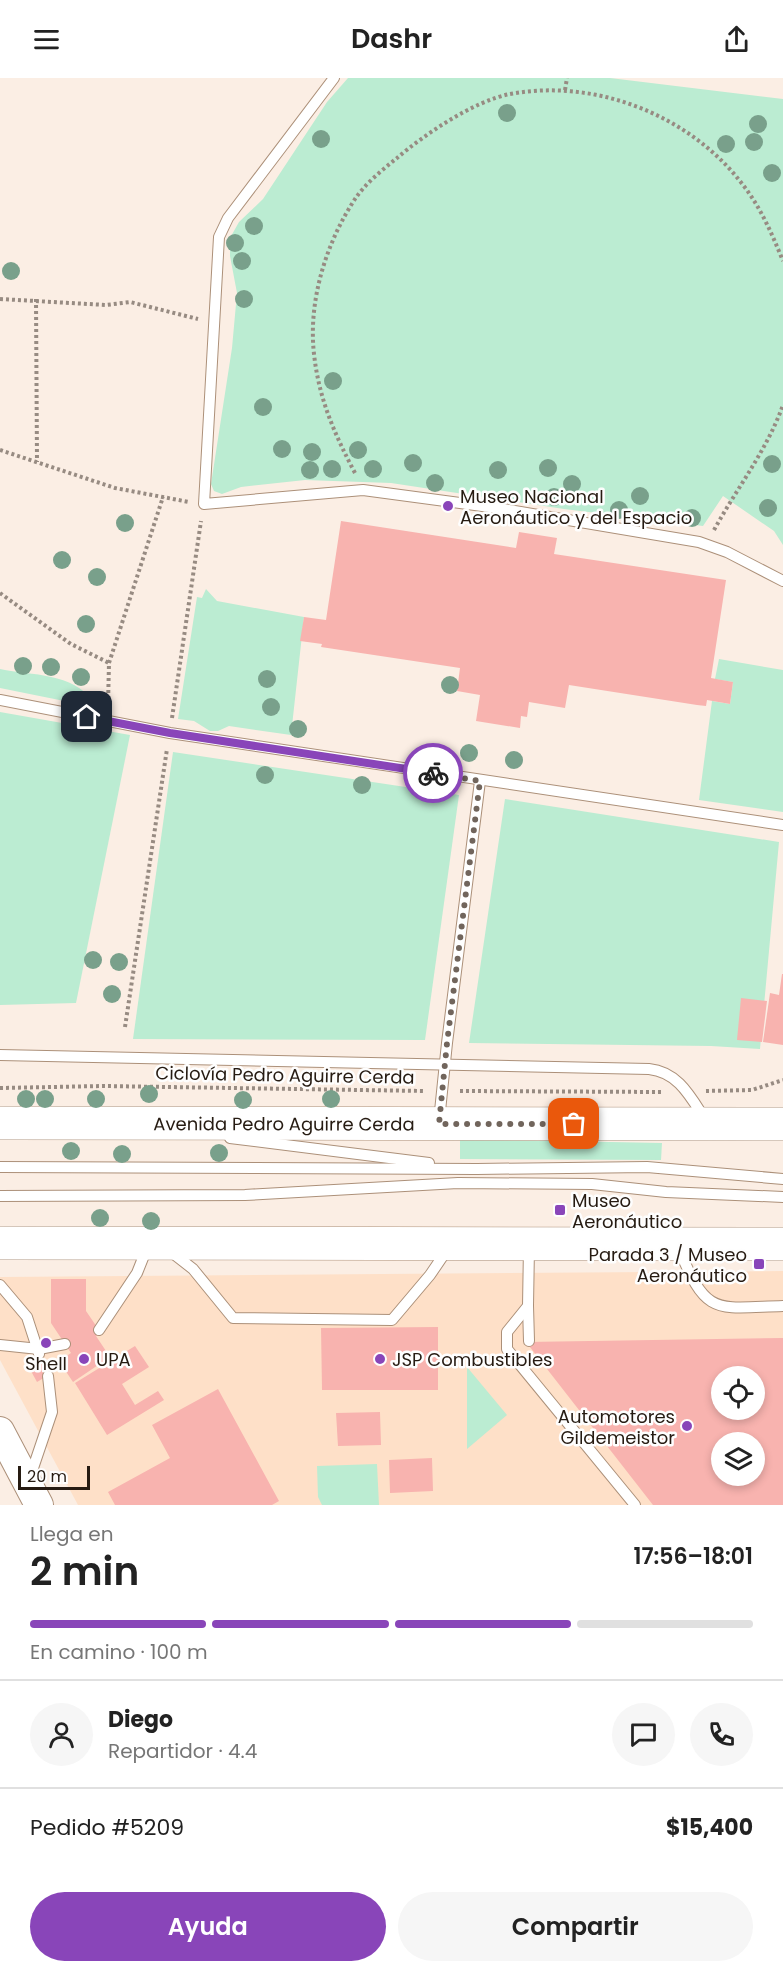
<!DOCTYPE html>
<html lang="es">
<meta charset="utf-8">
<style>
body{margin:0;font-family:Poppins,sans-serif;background:#f6f6f6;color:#222;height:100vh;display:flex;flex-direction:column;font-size:22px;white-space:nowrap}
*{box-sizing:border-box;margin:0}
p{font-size:20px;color:#767676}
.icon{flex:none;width:33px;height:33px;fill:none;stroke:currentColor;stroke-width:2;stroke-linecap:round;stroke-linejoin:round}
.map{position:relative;height:1427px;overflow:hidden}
.drawer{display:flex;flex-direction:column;background:#fff;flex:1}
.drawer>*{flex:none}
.fabs{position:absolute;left:711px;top:1288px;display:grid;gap:12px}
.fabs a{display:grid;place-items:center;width:54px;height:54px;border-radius:50%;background:#fff;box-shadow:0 3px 9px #0003;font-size:30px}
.scale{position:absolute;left:18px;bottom:15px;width:72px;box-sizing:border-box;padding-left:6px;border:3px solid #261b12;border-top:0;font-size:16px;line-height:21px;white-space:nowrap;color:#261b12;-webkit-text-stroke:4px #fefefe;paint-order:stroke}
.pin{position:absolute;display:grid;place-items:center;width:51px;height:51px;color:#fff;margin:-26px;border-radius:12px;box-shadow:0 3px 9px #0006}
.courier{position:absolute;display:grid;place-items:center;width:60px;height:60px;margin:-30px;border:4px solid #8945b9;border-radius:50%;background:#fff;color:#222;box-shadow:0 2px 8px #0007}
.headline em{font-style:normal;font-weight:600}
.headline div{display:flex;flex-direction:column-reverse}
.headline{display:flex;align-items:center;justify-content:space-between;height:102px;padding:0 30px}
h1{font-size:39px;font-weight:600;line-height:45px}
.bar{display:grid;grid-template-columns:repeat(4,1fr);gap:9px 6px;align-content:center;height:72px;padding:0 30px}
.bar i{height:8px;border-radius:4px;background:#e0e0e0}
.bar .current{background:#8945b9}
.bar p{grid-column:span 4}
.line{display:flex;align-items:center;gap:15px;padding:0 30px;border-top:2px solid #e0e0e0}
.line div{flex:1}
.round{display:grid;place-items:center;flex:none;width:63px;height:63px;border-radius:32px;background:#f6f6f6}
.primary-button{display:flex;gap:12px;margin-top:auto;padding:12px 30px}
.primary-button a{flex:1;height:69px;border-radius:36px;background:#8945b9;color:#fff;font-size:24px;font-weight:600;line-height:69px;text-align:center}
.primary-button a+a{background:#f6f6f6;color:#222}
header{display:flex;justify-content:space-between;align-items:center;height:78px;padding:0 30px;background:#fff;font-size:27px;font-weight:600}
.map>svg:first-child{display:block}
.built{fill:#fee0c8;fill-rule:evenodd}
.green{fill:#bbecd2}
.building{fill:#f8b3af;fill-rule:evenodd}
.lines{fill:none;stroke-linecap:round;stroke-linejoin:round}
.service-casing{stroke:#ac9079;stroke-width:12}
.tertiary-casing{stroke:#ac9079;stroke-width:30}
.primary-casing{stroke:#ac9079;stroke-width:34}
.path{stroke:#978b82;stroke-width:4;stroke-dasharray:3 3;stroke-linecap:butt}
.service{stroke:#fff;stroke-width:10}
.tertiary{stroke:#fff;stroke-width:28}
.primary{stroke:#fff;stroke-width:33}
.tree{fill:#79a08b}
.done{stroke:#71655c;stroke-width:6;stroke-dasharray:0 10.8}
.route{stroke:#8945b9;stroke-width:8}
.poi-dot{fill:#8945b9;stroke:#fefefe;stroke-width:2}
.labels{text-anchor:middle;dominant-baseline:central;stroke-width:5;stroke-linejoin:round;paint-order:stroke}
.poi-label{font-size:18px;fill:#261b12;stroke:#fefefe;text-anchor:start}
.street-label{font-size:18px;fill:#261b12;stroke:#fefefe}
</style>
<header><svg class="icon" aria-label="menu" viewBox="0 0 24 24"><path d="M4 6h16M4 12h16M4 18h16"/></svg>Dashr<svg class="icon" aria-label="share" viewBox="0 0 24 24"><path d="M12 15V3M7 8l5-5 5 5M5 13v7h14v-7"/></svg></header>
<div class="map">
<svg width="783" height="1427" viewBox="0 0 783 1427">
<rect width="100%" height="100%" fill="#fbeee4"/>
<path class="built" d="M783 1193V1427H78L0 1282V1199ZM722 1299H754V1332H722ZM722 1365H754V1398H722Z"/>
<g class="green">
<path d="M348 0H610L783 21V467L774 453 723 418 703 448 564 431 391 405 305 402 241 409 222 416 214 413 211 406 232 270 237 215 230 178V160L239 144 263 121 327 24Z"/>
<path d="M206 511 217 523 304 539 291 657 229 648 218 653H210L194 643 178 641 197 519 202 520Z"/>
<path d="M719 581 783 592V734L699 722 712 623 730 626 733 604 715 601Z"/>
<path d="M0 591C33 598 72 594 94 624V629L0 610Z"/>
<path d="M0 634 130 657 76 925 0 927Z"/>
<path d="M173 674 459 717 425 962 133 961Z"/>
<path d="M505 721 779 764 760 971 711 968 469 965Z"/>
<path d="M460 1061 662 1065 661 1082 460 1081Z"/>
<path d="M467 1289 507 1337 467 1371Z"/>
<path d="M377 1386 379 1427H322L318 1419 317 1388Z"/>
</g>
<g class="building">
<path d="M341 443 516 470 519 454 557 460 554 476 726 502 711 600 733 604 730 626 707 622 706 628 697 627 569 607 565 630 529 624 527 639 521 638 520 650 476 643 480 617 457 613 460 590 321 569 322 566 300 563 304 539 326 542Z"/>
<path d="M782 896H783V967L763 964 770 915 779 917Z"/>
<path d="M741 920 767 923 762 964 737 962Z"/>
<path d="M51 1201H86V1233L101 1255 96 1258 110 1279 73 1304 59 1283 71 1275 51 1245Z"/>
<path d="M438 1249V1312H322L321 1250Z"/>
<path d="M783 1260V1427H653L526 1264ZM722 1299H754V1332H722ZM722 1365H754V1398H722Z"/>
<path d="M135 1268 149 1289 122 1306 135 1327 158 1313 164 1322 107 1357 75 1305Z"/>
<path d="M40 1275 52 1295 37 1304 26 1284Z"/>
<path d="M218 1311 279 1423 272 1427H115L108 1414 170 1380 152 1347Z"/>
<path d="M380 1334 381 1367 338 1368 336 1335Z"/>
<path d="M432 1380 433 1413 390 1415 389 1382Z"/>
</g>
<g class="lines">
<defs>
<g id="service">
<path d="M334 0 228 140 219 159 204 426 363 412 497 430 699 464 727 474 783 503"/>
<path d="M0 622 170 655 783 747"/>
<path d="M0 977 649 991C678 994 690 1018 705 1041"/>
<path d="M439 1043 447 965 480 703"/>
<path d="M230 1060 429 1085"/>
<path d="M0 1089 477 1091 647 1089 783 1101"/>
<path d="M0 1118 245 1117 458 1105 592 1106 666 1114 783 1119"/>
<path d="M529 1169 528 1228 507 1254V1271L635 1427"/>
<path d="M679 1171C707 1239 715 1230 783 1228"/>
<path d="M170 1173 193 1191 233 1240 392 1242 430 1197 447 1172"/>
<path d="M0 1207 27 1239 39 1276"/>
<path d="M528 1228 529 1263"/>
<path d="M99 1252 137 1195 147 1170"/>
<path d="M0 1267 39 1271 65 1266"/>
<path d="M30 1399 52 1334 48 1298"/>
</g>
<path id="tertiary" d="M0 1353 39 1427"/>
<g id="primary">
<path id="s1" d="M0 1045 783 1046"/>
<path d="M0 1165 783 1166"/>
</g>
</defs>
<use href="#service" class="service-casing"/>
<use href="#tertiary" class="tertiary-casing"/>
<use href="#primary" class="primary-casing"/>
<g class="path">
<path d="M565 12 567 0"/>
<path d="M0 221 106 227 130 224 198 241"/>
<path d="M36 221 37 384"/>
<path d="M0 372 115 410 189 424"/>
<path d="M355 395C334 355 319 321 314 276 308 223 326 165 355 121 365 106 382 92 397 80 425 56 474 23 510 16 597 0 691 38 743 107 761 130 772 156 783 183"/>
<path d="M714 452C737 410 767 372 783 327"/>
<path d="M0 515 71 566 109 585"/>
<path d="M108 627 109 585 163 419"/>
<path d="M172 640 201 443"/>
<path d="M125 949 167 671"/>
<path d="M0 1010 103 1008 425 1013"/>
<path d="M460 1013 662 1014"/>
<path d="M706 1013 752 1012 783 1002"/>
</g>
<use href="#service" class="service"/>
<use href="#tertiary" class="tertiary"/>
<use href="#primary" class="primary"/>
</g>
<g class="tree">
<circle cx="507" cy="35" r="9"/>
<circle cx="758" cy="46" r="9"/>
<circle cx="321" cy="61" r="9"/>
<circle cx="754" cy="64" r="9"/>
<circle cx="726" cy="66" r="9"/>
<circle cx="772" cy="95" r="9"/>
<circle cx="254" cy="148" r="9"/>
<circle cx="235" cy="165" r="9"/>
<circle cx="242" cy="183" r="9"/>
<circle cx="11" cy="193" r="9"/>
<circle cx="244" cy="221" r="9"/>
<circle cx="333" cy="303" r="9"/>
<circle cx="263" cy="329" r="9"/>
<circle cx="282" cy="371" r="9"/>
<circle cx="358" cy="372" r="9"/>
<circle cx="312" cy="374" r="9"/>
<circle cx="413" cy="385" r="9"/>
<circle cx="772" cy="386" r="9"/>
<circle cx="548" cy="390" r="9"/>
<circle cx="332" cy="391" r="9"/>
<circle cx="373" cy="391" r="9"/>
<circle cx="310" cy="392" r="9"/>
<circle cx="498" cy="392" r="9"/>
<circle cx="435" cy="405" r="9"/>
<circle cx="572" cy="406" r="9"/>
<circle cx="640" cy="418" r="9"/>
<circle cx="554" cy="419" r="9"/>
<circle cx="768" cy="430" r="9"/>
<circle cx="619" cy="432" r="9"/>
<circle cx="692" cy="440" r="9"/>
<circle cx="125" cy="445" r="9"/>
<circle cx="62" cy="482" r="9"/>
<circle cx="97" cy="499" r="9"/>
<circle cx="86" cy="546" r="9"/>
<circle cx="23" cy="588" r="9"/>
<circle cx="51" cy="589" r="9"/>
<circle cx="81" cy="599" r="9"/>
<circle cx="267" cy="601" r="9"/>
<circle cx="450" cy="607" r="9"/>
<circle cx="271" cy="629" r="9"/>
<circle cx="298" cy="651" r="9"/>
<circle cx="469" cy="675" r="9"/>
<circle cx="514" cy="682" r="9"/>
<circle cx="265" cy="697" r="9"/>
<circle cx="362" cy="707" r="9"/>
<circle cx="93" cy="882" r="9"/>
<circle cx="119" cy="884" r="9"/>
<circle cx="112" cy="916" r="9"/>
<circle cx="149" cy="1016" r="9"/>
<circle cx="26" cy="1021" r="9"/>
<circle cx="45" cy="1021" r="9"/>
<circle cx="96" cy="1021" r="9"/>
<circle cx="331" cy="1021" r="9"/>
<circle cx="243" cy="1022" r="9"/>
<circle cx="71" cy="1073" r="9"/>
<circle cx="219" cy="1075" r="9"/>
<circle cx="122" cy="1076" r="9"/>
<circle cx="100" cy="1140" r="9"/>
<circle cx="151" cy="1143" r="9"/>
</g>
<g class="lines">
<path class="done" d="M433 695 480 703 447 965 439 1046H574"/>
<path class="route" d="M87 639 170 655 433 695"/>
</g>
<g class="poi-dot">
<circle cx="448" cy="428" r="6"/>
<rect x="554" y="1126" width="12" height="12" rx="3"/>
<rect x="753" y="1180" width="12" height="12" rx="3"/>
<circle cx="46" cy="1265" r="6"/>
<circle cx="84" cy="1281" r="6"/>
<circle cx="380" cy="1281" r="6"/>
<circle cx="687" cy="1348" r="6"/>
</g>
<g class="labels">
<g class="poi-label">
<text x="460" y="418">Museo Nacional<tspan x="460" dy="21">Aeronáutico y del Espacio</tspan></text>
<text x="572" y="1122">Museo<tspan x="572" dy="21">Aeronáutico</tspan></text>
<text x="747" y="1176" text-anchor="end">Parada 3 / Museo<tspan x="747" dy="21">Aeronáutico</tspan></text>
<text x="96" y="1281">UPA</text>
<text x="392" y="1281">JSP Combustibles</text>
<text x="46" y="1285" text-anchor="middle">Shell</text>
<text x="675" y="1338" text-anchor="end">Automotores<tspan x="675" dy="21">Gildemeistor</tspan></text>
</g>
<g class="street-label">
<text transform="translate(285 997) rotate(1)">Ciclovía Pedro Aguirre Cerda</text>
<text stroke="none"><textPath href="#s1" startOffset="284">Avenida Pedro Aguirre Cerda</textPath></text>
</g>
</g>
</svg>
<div class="fabs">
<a><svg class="icon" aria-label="locate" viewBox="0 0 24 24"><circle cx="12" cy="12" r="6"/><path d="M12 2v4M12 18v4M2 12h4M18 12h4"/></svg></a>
<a><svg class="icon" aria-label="layers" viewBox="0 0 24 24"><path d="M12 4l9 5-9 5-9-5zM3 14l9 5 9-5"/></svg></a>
</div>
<div class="scale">20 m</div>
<div class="pin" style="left:574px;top:1046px;background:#ea580c"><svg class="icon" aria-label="bag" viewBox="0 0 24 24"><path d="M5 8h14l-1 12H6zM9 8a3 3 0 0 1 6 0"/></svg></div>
<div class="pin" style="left:87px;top:639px;background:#1f2937"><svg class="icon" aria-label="home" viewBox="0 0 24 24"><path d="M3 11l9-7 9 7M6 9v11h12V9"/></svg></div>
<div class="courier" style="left:433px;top:695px"><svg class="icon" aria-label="bike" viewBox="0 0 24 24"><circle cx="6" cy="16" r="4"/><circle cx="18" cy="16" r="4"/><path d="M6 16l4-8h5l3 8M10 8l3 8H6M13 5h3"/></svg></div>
</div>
<section class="drawer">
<div class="headline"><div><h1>2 min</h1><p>Llega en</p></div><em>17:56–18:01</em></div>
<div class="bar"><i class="current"></i><i class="current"></i><i class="current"></i><i></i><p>En camino · 100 m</p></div>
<div class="line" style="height:108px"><a class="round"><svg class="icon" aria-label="person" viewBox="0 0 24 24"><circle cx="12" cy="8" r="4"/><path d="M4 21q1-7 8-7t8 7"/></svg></a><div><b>Diego</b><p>Repartidor · 4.4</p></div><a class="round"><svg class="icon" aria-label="chat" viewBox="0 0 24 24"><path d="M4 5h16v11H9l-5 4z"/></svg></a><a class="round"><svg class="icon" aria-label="phone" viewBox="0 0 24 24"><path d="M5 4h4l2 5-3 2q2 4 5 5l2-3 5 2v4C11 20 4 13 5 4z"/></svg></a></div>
<div class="line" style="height:78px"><div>Pedido #5209</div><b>$15,400</b></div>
<div class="primary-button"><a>Ayuda</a><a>Compartir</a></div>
</section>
